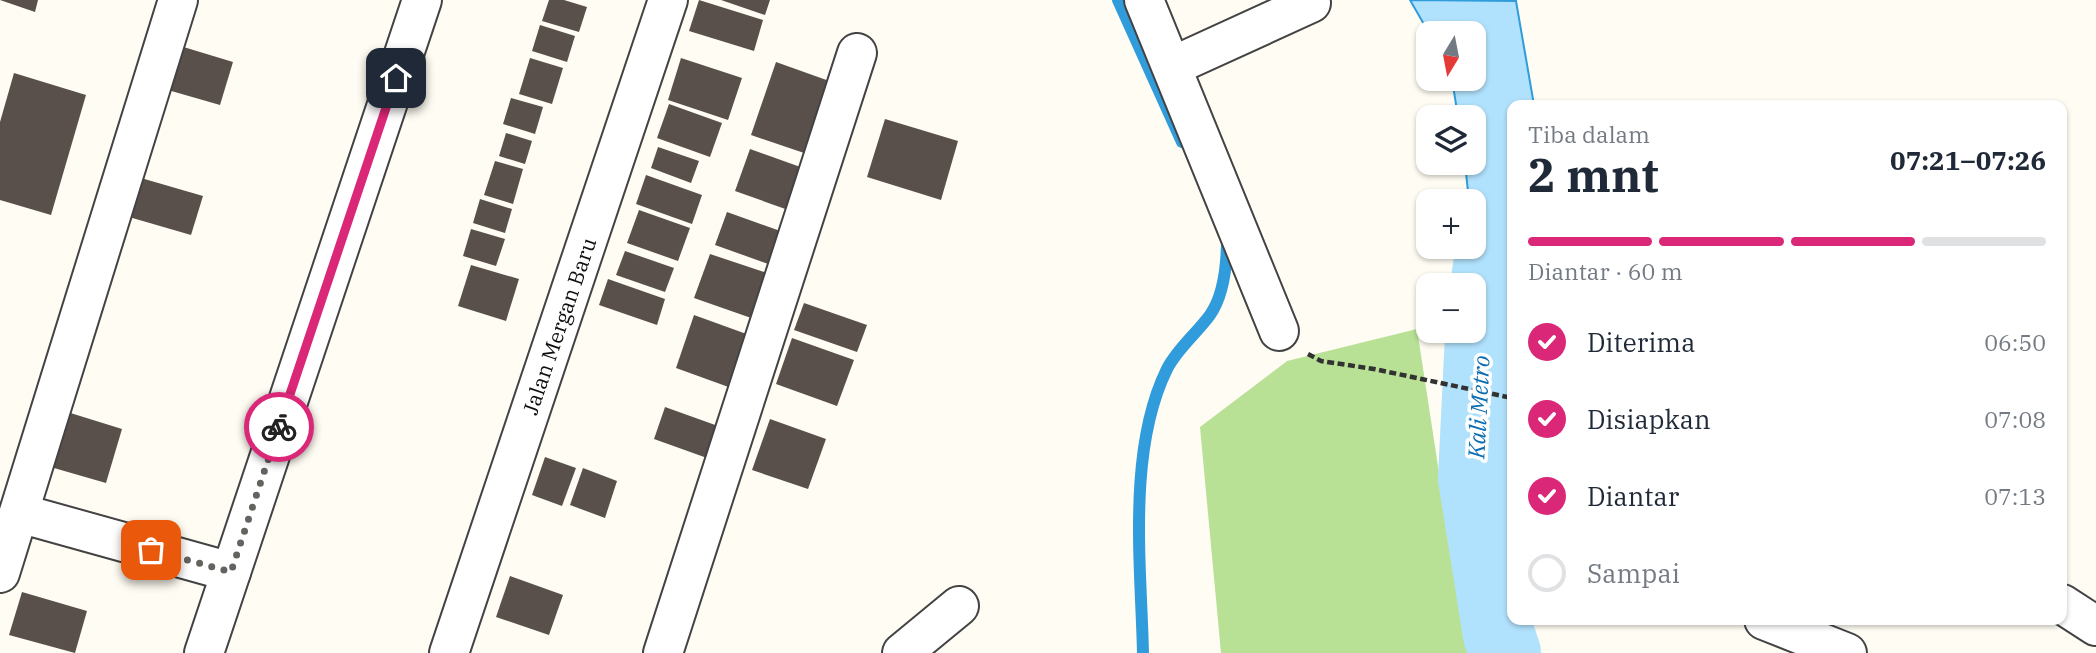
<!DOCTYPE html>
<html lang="id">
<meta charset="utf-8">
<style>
body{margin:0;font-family:"IBM Plex Serif",serif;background:#f2f2f3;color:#1f2937;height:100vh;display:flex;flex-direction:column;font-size:26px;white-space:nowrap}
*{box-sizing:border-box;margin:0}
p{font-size:23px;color:#747a83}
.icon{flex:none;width:38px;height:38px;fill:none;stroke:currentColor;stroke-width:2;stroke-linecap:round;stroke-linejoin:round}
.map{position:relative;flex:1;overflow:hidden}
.details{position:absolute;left:1507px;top:100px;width:560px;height:525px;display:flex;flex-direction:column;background:#fff;border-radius:14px;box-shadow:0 2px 5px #0004}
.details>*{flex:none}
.needle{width:46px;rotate:190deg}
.buttons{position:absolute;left:1416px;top:21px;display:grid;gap:14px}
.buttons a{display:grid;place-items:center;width:70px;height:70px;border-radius:14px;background:#fff;box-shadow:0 2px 5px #0004;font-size:35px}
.pin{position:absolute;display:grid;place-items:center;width:60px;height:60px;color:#fff;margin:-30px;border-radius:14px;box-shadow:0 4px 10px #0006}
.courier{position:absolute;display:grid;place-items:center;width:70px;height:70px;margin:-35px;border:5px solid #db2777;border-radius:50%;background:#fff;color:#222;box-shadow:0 2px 9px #0007}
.summary em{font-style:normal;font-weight:800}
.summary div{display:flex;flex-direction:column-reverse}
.summary{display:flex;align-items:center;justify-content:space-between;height:119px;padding:0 21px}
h1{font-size:46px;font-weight:800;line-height:52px}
.bar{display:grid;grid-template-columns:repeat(4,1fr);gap:10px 7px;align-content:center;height:84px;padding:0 21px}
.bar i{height:9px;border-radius:5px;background:#e0e1e3}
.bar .current{background:#db2777}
.bar p{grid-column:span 4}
ol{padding:0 21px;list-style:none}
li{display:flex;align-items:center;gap:21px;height:77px}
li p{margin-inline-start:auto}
li .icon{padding:7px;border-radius:50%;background:#db2777;color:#fff;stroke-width:4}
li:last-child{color:#747a83}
li i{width:38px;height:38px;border:4px solid #e0e1e3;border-radius:50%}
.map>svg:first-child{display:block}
.forest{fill:#b9e195}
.water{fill:#b1e2fd;stroke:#309cdc;stroke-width:2}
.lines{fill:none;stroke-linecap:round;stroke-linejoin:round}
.stream{stroke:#309cdc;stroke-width:12}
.river{stroke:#b1e2fd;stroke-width:72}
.building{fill:#5a504b}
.street-casing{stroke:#434343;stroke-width:42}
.path{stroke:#323232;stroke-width:4.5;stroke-dasharray:7 3.5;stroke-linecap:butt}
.street{stroke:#fff;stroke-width:38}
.done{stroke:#64635f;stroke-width:7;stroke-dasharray:0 12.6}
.route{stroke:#db2777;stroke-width:9}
.labels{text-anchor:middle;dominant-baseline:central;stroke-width:7;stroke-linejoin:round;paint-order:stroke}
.street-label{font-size:21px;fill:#101010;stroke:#fff}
.water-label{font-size:23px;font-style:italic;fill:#0a6cb1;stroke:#fff}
</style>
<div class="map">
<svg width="2096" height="653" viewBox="0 0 2096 653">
<rect width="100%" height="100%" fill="#fffcf3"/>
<path class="forest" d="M1417 329 1462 623 1472 653H1221L1200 427 1287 361Z"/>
<path class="water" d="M1410 0 1516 1 1534 105H1512V356L1468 347 1469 331H1474V201H1469L1465 163H1474V117H1458L1452 79H1474V33H1429Z"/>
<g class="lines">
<g class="stream">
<path d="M1118 0 1182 142"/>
<path d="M1143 653C1141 565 1127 450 1167 369 1177 349 1197 333 1210 315 1224 295 1227 262 1227 238"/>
</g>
<path class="river" d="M1491 252 1482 314 1474 478 1499 635 1505 653"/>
</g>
<g class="building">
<path d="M0 0H38L35 12Z"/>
<path d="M549 0H564L587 7 579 32 542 21Z"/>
<path d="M699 0 763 20 754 51 689 31Z"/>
<path d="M721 0H770L765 15Z"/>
<path d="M540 25 575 36 567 62 532 51Z"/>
<path d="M167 42 233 62 220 105 154 86Z"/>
<path d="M530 58 563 68 552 104 519 94Z"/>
<path d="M681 58 742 78 728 120 668 100Z"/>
<path d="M776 62 832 82 807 154 751 135Z"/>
<path d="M14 73 86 95 51 215 0 200V122Z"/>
<path d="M511 98 543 107 535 134 503 124Z"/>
<path d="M669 104 722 123 710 157 657 138Z"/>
<path d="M885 119 958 141 941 200 867 177Z"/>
<path d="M506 133 532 141 525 164 499 156Z"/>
<path d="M658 147 699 161 691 183 651 168Z"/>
<path d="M750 149 806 169 791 211 735 191Z"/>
<path d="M495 161 523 169 513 204 484 195Z"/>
<path d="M646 175 702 195 692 224 636 204Z"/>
<path d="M141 178 203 196 191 235 129 217Z"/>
<path d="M480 199 512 209 505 233 473 223Z"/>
<path d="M639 210 690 228 678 261 627 243Z"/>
<path d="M727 212 786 233 774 266 715 245Z"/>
<path d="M471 229 505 239 496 266 463 256Z"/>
<path d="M625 251 674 268 665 292 616 275Z"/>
<path d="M710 254 770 274 754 319 694 298Z"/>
<path d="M471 265 519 279 506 321 458 306Z"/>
<path d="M608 279 665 299 657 325 599 305Z"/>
<path d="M804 303 867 325 857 352 794 330Z"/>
<path d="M694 315 752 336 734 389 676 368Z"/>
<path d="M792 338 854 360 837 406 776 384Z"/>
<path d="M665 407 718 426 707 458 654 439Z"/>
<path d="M64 411 122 429 106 483 47 466Z"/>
<path d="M770 419 826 439 808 489 752 470Z"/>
<path d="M545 457 576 468 562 506 532 495Z"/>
<path d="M583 468 617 481 605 518 570 505Z"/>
<path d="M510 576 563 595 549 635 496 617Z"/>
<path d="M22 592 87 611 75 653 9 635Z"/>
</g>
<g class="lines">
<defs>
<g id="street">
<path d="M1144 0 1279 331"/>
<path d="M1173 66 1311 3"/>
<path d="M19 513 231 572"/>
<path d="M0 573 178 0"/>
<path d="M2062 604 2096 626"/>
<path d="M1764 620 1847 653"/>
<path d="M204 653 422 0"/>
<path d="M449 653 668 0"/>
<path d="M663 653 857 53"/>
<path d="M902 653 959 606"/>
</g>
</defs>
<use href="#street" class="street-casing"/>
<path class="path" d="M1308 354 1321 361 1374 369 1512 398"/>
<use href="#street" class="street"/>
</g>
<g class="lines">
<path class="done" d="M151 550 231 572 279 427"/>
<path class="route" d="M279 427 396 78"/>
</g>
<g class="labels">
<g class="street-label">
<text transform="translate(559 326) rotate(-71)">Jalan Mergan Baru</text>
</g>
<g class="water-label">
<text transform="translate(1478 407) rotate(-87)">Kali Metro</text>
</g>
</g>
</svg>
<div class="buttons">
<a><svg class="needle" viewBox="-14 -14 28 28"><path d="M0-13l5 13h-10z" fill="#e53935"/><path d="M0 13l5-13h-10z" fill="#747a83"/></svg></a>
<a><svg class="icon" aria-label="layers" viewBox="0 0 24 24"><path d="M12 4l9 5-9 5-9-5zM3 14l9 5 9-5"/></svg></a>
<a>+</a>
<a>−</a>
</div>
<div class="pin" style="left:151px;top:550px;background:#ea580c"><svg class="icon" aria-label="bag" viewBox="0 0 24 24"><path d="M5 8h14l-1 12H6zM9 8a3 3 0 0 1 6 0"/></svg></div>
<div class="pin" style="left:396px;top:78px;background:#1f2937"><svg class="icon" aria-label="home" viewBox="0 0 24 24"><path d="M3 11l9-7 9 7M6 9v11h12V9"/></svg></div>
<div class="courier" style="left:279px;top:427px"><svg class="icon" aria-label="bike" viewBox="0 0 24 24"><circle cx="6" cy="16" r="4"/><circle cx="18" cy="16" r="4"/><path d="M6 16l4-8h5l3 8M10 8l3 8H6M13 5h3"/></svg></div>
<section class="details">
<div class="summary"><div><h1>2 mnt</h1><p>Tiba dalam</p></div><em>07:21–07:26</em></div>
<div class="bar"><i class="current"></i><i class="current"></i><i class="current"></i><i></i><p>Diantar · 60 m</p></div>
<ol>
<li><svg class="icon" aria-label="check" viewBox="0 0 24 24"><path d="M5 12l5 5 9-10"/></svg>Diterima<p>06:50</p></li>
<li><svg class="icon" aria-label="check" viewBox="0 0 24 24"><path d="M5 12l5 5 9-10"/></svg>Disiapkan<p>07:08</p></li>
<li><svg class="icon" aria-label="check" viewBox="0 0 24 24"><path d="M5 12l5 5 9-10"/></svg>Diantar<p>07:13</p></li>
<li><i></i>Sampai</li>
</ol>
</section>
</div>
